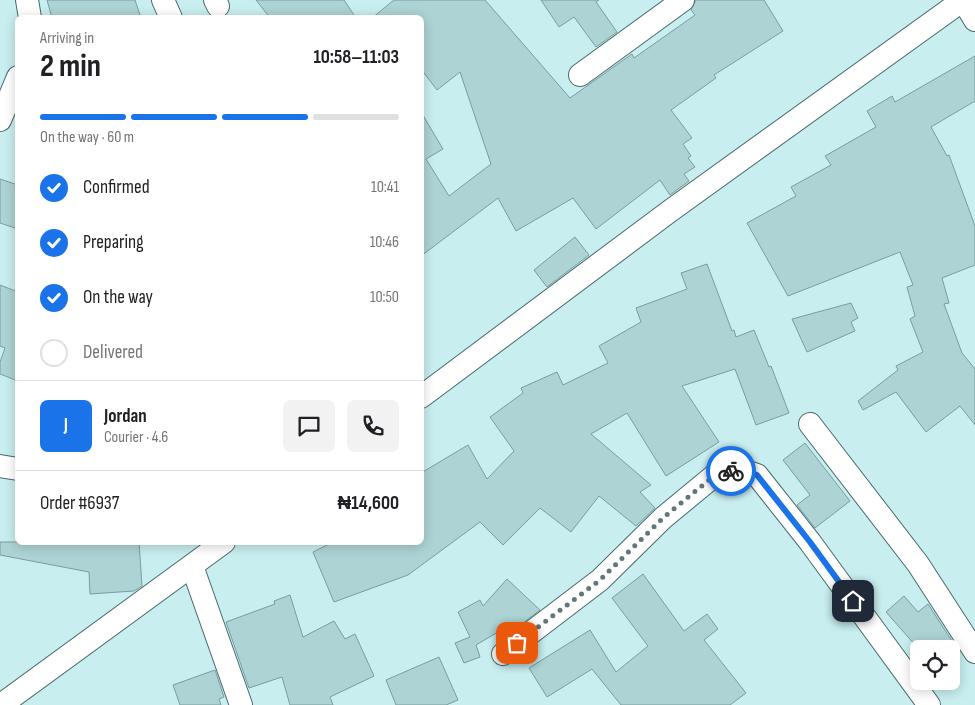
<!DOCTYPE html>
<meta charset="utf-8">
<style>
body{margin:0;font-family:"Sofia Sans Condensed",sans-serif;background:#f2f2f2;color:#202124;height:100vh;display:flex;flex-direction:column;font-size:19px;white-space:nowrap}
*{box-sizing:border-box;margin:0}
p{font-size:16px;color:#757577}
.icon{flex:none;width:28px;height:28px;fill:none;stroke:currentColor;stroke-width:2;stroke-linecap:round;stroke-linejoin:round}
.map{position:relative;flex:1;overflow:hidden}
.sheet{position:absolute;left:15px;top:15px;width:409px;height:530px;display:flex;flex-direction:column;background:#fff;border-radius:8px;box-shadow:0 2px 12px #0003}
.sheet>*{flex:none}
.controls{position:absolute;left:910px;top:640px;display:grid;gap:10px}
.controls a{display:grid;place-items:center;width:50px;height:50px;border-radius:8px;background:#fff;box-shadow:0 2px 12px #0003;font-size:25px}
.pin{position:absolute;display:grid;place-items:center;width:42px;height:42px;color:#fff;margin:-21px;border-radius:10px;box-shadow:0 2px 8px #0006}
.courier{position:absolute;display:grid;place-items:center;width:50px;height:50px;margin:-25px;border:4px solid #1a73e8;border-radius:50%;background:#fff;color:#222;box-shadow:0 1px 6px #0007}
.headline em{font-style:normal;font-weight:700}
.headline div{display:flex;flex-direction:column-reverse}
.headline{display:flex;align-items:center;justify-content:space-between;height:85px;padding:0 25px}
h1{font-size:32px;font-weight:700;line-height:38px}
.bar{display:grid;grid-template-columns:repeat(4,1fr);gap:8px 5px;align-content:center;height:60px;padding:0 25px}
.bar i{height:6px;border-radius:4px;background:#e0e0e0}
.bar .on{background:#1a73e8}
.bar p{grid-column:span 4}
.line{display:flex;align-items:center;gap:12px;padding:0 25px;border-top:1px solid #e0e0e0}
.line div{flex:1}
.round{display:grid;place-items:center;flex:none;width:52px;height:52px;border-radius:8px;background:#f2f2f2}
ol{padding:0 25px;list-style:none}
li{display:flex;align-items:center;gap:15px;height:55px}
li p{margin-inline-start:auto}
li .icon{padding:5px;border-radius:50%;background:#1a73e8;color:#fff;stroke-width:4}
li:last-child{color:#757577}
li i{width:28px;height:28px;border:2px solid #e0e0e0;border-radius:50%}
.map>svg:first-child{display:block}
.building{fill:#add3d4;stroke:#7a9ea0}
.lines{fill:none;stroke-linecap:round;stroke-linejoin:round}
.minor-casing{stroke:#486a6c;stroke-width:24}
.minor{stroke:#fff;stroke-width:22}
.done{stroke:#617879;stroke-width:5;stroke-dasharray:0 9}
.route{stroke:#1a73e8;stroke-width:6}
</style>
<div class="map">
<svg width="975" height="705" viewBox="0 0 975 705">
<rect width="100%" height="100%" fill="#c8eeef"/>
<g class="building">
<path d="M47 0H135L141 18H52Z"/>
<path d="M256 0H344L356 18H270Z"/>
<path d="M394 0H485L570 98 632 54 634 58 695 15 691 10 696 0H764L783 31 714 75 716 78 671 110 692 138 683 144 691 156 688 158 695 167 684 174 689 181 670 195 660 180 596 229 573 198 516 231 498 198 421 256V112L443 149 426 159 449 196 491 164 460 72 437 90 421 69V18H372Z"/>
<path d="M541 0H599L596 2 617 32 596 47 574 17 559 27Z"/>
<path d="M975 56V101L931 127 947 156 949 155 975 226V265L942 278 949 303 944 304 962 353 975 369V425L960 406 926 432 896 392 863 410 858 401 898 370 896 366 923 352 910 319 915 316 907 287 913 285 900 252 788 296 747 223 796 196 791 187 831 165 825 156 876 127 867 111 892 96 895 102Z"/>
<path d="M0 179 18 185V229L0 223Z"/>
<path d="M575 237 589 255 547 287 534 270Z"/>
<path d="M707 264 732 331 734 330 736 337 754 330 769 367 771 366 789 413 756 425 735 369 682 386 719 442 666 476 627 413 591 434 651 485 640 492 655 508 636 526 599 496 571 532 540 508 503 545 480 522 408 575 334 602 313 552 333 542H421V473L468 445 487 479 514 451 490 417 523 393 521 388 557 372 563 385 608 363 599 346 641 322 636 308 687 289 681 273Z"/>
<path d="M0 285 18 292V381L0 374V362L5 348 0 346Z"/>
<path d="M851 303 858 318 851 322 855 331 807 352 792 319Z"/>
<path d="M805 443 850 501 815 528 797 505 810 495 783 460Z"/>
<path d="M0 542H139L142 586 134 591 90 594 89 572 0 555Z"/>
<path d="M643 574 684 631 707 614 718 629 704 640 746 693 730 705H621L592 669 547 697 529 668 590 630 616 672 648 646 612 598Z"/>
<path d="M507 579 540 610 515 629 510 625 476 645 480 657 464 663 455 643 470 637 458 612 480 600 483 606Z"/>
<path d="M290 595 303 637 334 621 345 639 355 634 374 676 330 697 333 705H290L282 677 249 688 226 622 275 604 274 601Z"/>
<path d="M904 596 918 612 928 604 954 644 947 649H919V662L911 650 916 646 886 612Z"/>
<path d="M439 657 458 700 446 705H396L386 680Z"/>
<path d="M215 670 224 697 219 699 221 705H180L173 685Z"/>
</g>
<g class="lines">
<defs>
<g id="minor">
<path d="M27 0 30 18"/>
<path d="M163 0 171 18"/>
<path d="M215 0 218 6"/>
<path d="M963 0 975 20"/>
<path d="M580 75 683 0"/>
<path d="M0 120 18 77"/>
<path d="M421 397 670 211 963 0"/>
<path d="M810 424 918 564 975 652"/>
<path d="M0 466 18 469"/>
<path d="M192 566 241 705"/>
<path d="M503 654 600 580 663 518 715 475 740 469 757 475 810 542 929 705"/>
<path d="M1 705 224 542"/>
</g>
</defs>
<use href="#minor" class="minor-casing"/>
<use href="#minor" class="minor"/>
</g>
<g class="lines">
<path class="done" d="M517 643 600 580 663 518 715 475 731 471"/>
<path class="route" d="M731 471 740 469 757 475 810 542 853 601"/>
</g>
</svg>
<div class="controls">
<a><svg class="icon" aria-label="locate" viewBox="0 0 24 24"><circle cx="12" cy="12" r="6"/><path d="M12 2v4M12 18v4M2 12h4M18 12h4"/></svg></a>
</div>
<div class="pin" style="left:517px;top:643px;background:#ea580c"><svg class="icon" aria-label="bag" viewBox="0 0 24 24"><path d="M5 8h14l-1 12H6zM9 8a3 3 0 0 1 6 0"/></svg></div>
<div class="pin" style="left:853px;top:601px;background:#1f2937"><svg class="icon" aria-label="home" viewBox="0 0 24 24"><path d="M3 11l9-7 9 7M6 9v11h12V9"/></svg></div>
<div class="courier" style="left:731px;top:471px"><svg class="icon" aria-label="bike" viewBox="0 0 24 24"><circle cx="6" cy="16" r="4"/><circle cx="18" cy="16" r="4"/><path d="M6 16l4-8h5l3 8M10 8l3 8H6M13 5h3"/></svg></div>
<section class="sheet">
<div class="headline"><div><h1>2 min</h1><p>Arriving in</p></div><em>10:58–11:03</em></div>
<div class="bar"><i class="on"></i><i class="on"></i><i class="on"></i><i></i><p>On the way · 60 m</p></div>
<ol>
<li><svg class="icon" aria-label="check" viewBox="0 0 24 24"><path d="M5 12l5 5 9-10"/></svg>Confirmed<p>10:41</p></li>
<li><svg class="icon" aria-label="check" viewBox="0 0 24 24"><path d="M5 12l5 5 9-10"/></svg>Preparing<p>10:46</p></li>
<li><svg class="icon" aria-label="check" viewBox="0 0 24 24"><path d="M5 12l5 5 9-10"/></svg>On the way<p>10:50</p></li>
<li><i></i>Delivered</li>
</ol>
<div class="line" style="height:90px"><b class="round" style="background:#1a73e8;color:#fff">J</b><div><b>Jordan</b><p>Courier · 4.6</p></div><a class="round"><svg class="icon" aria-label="chat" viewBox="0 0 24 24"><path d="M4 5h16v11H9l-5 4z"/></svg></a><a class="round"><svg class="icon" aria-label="phone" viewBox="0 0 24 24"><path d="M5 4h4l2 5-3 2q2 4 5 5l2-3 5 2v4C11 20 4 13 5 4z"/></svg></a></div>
<div class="line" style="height:65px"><div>Order #6937</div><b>₦14,600</b></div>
</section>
</div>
